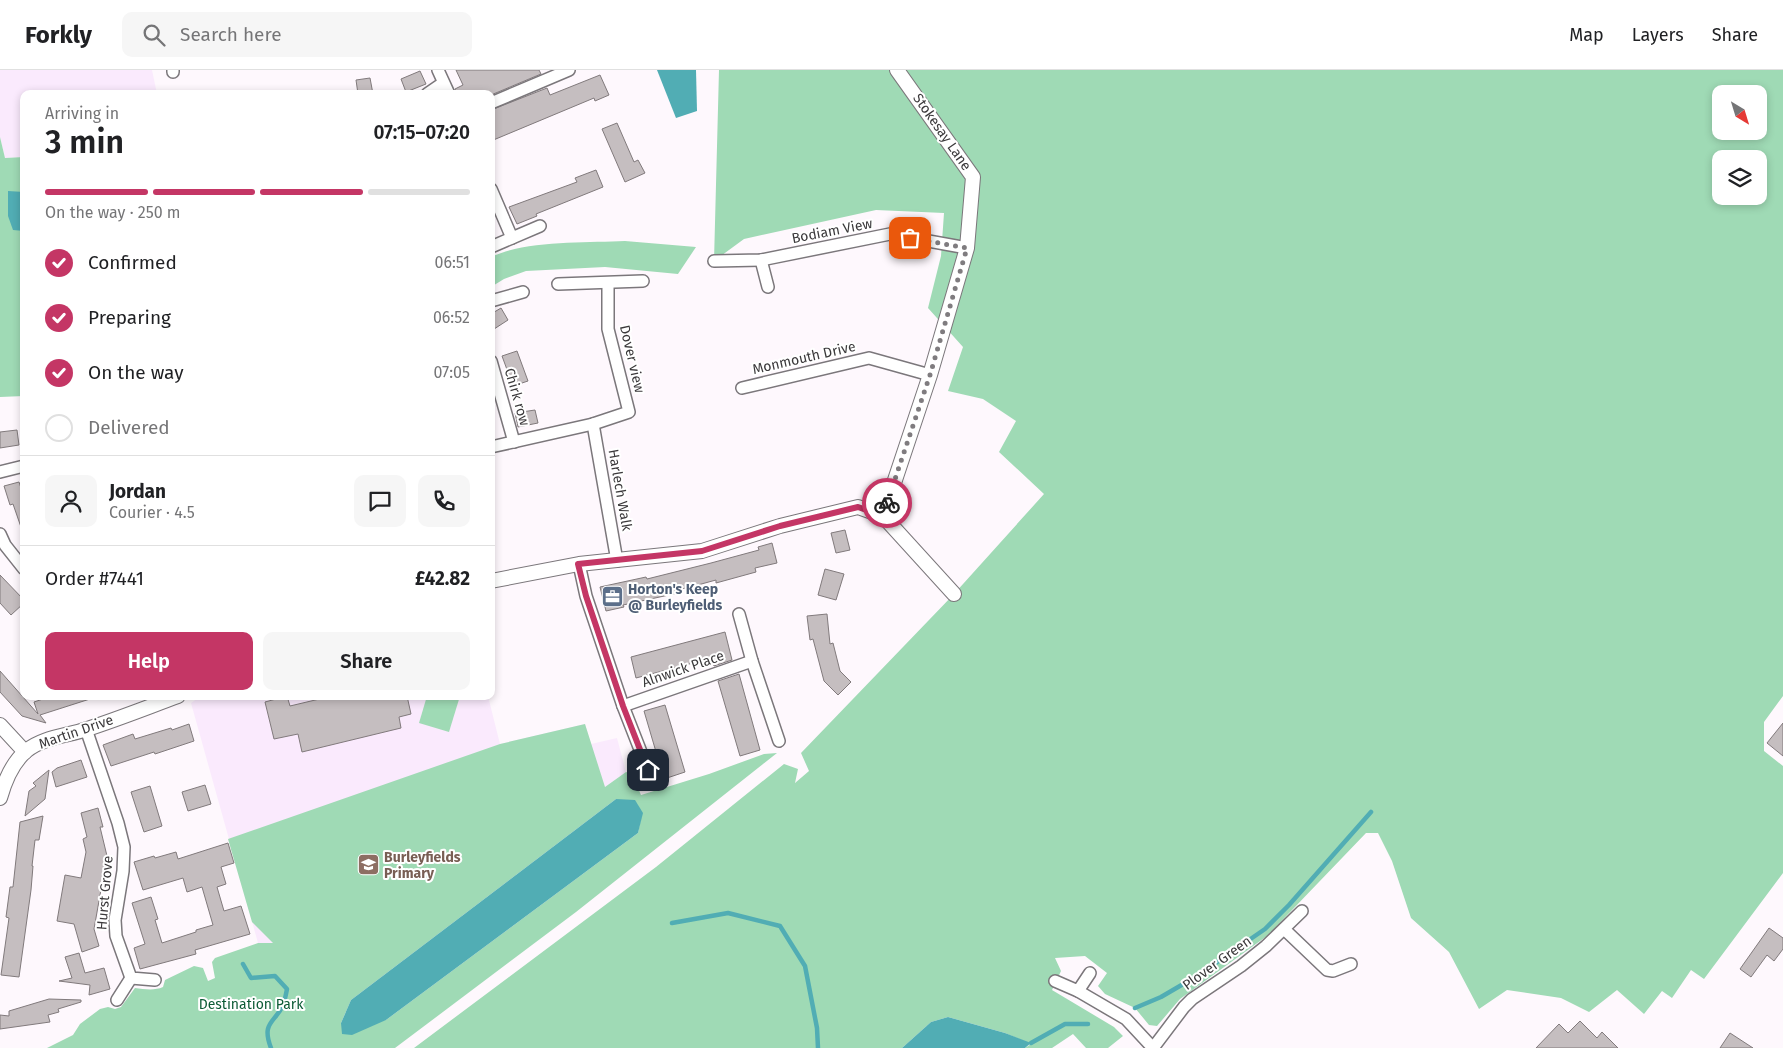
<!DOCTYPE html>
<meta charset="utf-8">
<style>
body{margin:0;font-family:"Fira Sans",sans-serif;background:#f6f6f6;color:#202124;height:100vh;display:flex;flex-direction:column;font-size:19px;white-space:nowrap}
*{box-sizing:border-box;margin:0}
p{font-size:16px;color:#757577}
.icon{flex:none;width:28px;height:28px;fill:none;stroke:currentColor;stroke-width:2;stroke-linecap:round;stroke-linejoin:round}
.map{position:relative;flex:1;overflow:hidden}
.side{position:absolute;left:20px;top:20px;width:475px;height:610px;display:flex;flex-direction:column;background:#fff;border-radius:10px;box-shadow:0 2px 8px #0003}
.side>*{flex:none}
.needle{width:32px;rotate:142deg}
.controls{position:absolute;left:1712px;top:15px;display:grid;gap:10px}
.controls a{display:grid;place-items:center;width:55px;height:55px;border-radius:10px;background:#fff;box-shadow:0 2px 8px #0003;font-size:25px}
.pin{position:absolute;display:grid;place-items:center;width:42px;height:42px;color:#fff;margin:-21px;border-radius:10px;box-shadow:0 2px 8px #0006}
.courier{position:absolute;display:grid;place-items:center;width:50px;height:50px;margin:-25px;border:4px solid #c43665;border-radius:50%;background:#fff;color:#222;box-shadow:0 1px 6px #0007}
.headline em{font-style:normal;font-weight:600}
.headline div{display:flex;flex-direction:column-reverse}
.headline{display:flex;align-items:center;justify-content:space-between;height:85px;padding:0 25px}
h1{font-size:32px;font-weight:600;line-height:38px}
.bar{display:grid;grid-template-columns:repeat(4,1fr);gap:8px 5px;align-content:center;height:60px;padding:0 25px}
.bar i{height:6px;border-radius:4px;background:#e0e0e0}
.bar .active{background:#c43665}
.bar p{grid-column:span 4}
.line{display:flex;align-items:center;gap:12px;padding:0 25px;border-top:1px solid #e0e0e0}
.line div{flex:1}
.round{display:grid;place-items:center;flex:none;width:52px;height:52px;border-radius:10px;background:#f6f6f6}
ol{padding:0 25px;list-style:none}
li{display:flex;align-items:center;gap:15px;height:55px}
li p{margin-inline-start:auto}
li .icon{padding:5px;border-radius:50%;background:#c43665;color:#fff;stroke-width:4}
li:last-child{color:#757577}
li i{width:28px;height:28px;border:2px solid #e0e0e0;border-radius:50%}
.action{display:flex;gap:10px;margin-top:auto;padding:10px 25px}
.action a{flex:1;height:58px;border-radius:10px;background:#c43665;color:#fff;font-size:20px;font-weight:600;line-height:58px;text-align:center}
.action a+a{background:#f6f6f6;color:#202124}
header{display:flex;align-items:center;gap:30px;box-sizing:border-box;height:70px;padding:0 25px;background:#fff;border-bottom:1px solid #e0e0e0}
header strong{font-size:24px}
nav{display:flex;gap:28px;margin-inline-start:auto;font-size:18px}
.search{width:350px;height:45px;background:#f6f6f6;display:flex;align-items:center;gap:12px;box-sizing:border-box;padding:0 18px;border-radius:10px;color:#757577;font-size:19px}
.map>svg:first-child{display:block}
.industrial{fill:#faeafd}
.green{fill:#9fdab5;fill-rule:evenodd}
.water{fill:#51adb4}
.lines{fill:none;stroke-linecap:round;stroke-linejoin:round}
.stream{stroke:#51adb4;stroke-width:4.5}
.building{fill:#c5bec0;stroke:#817a7c}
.minor-casing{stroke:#7b777b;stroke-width:14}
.tertiary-casing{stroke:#7b777b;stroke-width:16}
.minor{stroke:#fff;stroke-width:11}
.tertiary{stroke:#fff;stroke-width:14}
.done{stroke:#7f7c7f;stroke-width:5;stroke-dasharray:0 9}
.route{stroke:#c43665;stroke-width:6}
.labels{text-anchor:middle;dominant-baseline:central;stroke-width:4;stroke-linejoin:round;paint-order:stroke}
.street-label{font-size:14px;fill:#3b393b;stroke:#fff}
.service-label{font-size:14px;font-weight:bold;fill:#4e5e75;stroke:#fff;text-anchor:start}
.education-label{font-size:14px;font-weight:bold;fill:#785e54;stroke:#fff;text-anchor:start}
.park-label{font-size:14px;fill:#0d5b36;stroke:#fff}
</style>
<header>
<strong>Forkly</strong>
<div class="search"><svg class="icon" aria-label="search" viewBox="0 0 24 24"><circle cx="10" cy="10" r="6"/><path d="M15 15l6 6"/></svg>Search here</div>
<nav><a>Map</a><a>Layers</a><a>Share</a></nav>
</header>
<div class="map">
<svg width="1783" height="978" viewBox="0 0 1783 978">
<rect width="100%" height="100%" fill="#fef8fd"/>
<g class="industrial">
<path d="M0 0H152L157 24H24V87L5 88 0 67Z"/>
<path d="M201 626H488L500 674 585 654 591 674 617 668 626 702 317 930 273 873H258L191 633Z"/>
</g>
<g class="green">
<path d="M719 0H1783V626L1764 652V681L1783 696V803L1704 909 1691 900 1672 928 1662 921 1644 944 1617 920 1589 942 1561 928 1507 920 1479 939 1449 882 1411 848 1392 791 1378 763H1366L1267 866 1180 929 1157 956 1149 955 1135 938 1105 924 1098 916 1107 903 1085 886 1055 888 1061 901 1052 920 1114 957 1123 966 1108 978H1086L1073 964 1052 978H1025L1031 974 1005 963 948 947 931 952 902 978H414L656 797 784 694 798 699 795 713 809 701 801 683 954 524 1044 424 999 382 1016 351 983 329 948 321 963 277 928 238 941 186 944 143 876 140 744 169 714 191ZM1721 24H1759V61H1721ZM1721 89H1759V126H1721Z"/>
<path d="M0 67 5 88 24 87V326L0 327Z"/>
<path d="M625 171 696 177 678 204 605 197 526 201 504 209 491 217V187C526 170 586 173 625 171Z"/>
<path d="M427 626H460L449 662 419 653Z"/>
<path d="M585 654 605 717 626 702 632 704 641 725 709 704 764 684 777 683 576 842 395 978H47L73 965 80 954 100 939 108 937 115 939 121 937 135 918C144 919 154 921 163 917L165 910 194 896 203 898 208 911 215 908 212 892 215 888 258 873H273L252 852 228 769 500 674ZM616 729 642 743 638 763 386 950 341 953 351 930Z"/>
</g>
<g class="water">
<path d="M657 0H696L697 41 676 48Z"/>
<path d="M8 121 24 122V161L13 160 8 146Z"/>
<path d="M616 729 635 730 643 743 638 763 386 950 352 965 342 964 341 953 351 930Z"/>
<path d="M948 947 1005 963 1031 973 1025 978H902L931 952Z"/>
</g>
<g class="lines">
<g class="stream">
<path d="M672 853 728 843 780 856 805 896 817 958 818 978"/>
<path d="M243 894 251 908 275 906 287 919C286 924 285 930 283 935 275 953 261 952 271 978"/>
<path d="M1135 938 1161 927 1197 906 1265 859 1289 835 1371 742"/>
<path d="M1031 973 1065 954H1088"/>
</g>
</g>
<g class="building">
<path d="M456 0H539L541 4 491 25 456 24 455 19 463 15Z"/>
<path d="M420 1 426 14 406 22 401 9Z"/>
<path d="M600 5 609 25 595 31 594 28 491 71V40L547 18 550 25Z"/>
<path d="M370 8 373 24H358L356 10Z"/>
<path d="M617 53 634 92 638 90 645 103 625 112 602 59Z"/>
<path d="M596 100 603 117 536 144 537 146 517 154 509 137 577 112 575 108Z"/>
<path d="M501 238 508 250 491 261V244Z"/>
<path d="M517 281 528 311 513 316 502 286Z"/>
<path d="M535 340 538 353 518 357 515 343Z"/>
<path d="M17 360 19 375 0 378V362Z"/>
<path d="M19 412 24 427V460H22L13 434 10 435 4 416Z"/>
<path d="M845 460 850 480 836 483 831 463Z"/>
<path d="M772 473 777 493 755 498 756 502 716 513V510L694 516 677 520 678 523 623 535 624 537 606 541 600 517 646 507 647 509 711 493 759 480 758 477Z"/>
<path d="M825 499 844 504 836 530 818 525Z"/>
<path d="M0 505 24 530V533L11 545 0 533Z"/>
<path d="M827 544 830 574 833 573 840 601 851 612 838 625 824 611 813 569 810 570 807 546Z"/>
<path d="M725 562 732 590 714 596 712 588 636 608 631 587Z"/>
<path d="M0 601 38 644 34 632 52 626H92L93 628 40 645 46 653 22 646 0 622Z"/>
<path d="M739 604 760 680 740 686 718 611Z"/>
<path d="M287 626 290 636 332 626H407L411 644 399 647 401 658 302 682 298 664 274 669 265 632Z"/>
<path d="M665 635 685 702 664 709 644 641Z"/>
<path d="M1783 653V686L1767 673Z"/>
<path d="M189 654 194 671 155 684 154 682 111 696 103 675 133 664 135 669 171 658 172 660Z"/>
<path d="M81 690 87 707 56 717 52 702 57 698Z"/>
<path d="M49 700 45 729 25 746 29 721 36 716 33 713Z"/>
<path d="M205 715 211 734 188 741 182 722Z"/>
<path d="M150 716 162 756 144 762 131 722Z"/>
<path d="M98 738 103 757H100L107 786 94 859 99 876 82 882 74 854 57 851 65 805 81 808 86 782 83 769 87 767 81 743Z"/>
<path d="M43 746 39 770H35L32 796H33L31 820 19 907 1 905 9 848 6 847 10 817H13L20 752Z"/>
<path d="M228 773 234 793 221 797 226 814 217 817 224 841 241 836 250 864 195 880 196 884 140 899 134 878 145 874 132 833 151 827 158 849 155 850 162 873 196 862V860L213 855 202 817 187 822 183 808 143 820 134 792 154 786 155 788 176 782 178 789Z"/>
<path d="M1769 858 1783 868V879L1774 891 1767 885 1751 907 1740 899Z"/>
<path d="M79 883 85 903 104 898 110 919 89 925 90 915 59 911 72 908 65 887Z"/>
<path d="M49 929 81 930V932L58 939 59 942 48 945 50 952 0 959V945L9 946V941Z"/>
<path d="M1580 951 1597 968 1602 962 1618 978H1536L1559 954 1568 963Z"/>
<path d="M1730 963 1753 978H1720Z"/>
</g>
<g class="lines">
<defs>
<g id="minor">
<path d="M438 0 449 24"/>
<path d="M173 2V0"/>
<path d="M427 24 443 13"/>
<path d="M491 33 569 0"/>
<path d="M491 119 512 168"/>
<path d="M491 177 540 156"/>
<path d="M761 190 768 217"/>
<path d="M714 191 761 190 890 164 967 178"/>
<path d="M558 214 643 211"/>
<path d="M491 231 523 222"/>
<path d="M491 291 514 372"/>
<path d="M742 318 869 288 930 305"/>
<path d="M593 354 617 491"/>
<path d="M491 377 593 354 629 342 608 259V213"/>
<path d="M0 402 24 396"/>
<path d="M0 464 5 475 24 499"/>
<path d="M579 494 586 526 623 636 648 700"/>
<path d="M739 544 752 591 779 671"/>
<path d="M623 636 752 591"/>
<path d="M86 659 118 753 124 777 123 801 115 850 116 866 131 908 155 910"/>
<path d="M1284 859 1327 900 1333 901 1351 894"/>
<path d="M1055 911 1078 921 1126 949 1153 978"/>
<path d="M1078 921 1090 903"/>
<path d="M117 930 131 908"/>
<path d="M1153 978 1184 937 1192 929 1241 896 1266 876 1302 841"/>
</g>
<g id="tertiary">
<path d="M883 446 930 305 967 178 973 107 897 0"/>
<path d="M491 511 579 494 702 481 780 456 858 437 883 446 954 524"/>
<path d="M0 655 25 682"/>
<path d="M0 728C5 710 12 693 26 681 43 667 67 666 87 659 118 649 148 637 178 626"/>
</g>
</defs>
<use href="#minor" class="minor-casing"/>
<use href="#tertiary" class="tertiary-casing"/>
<use href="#minor" class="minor"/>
<use href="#tertiary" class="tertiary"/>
</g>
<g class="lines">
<path class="done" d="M887 433 930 305 967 178 910 168"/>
<path class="route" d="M648 700 623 636 586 526 578 494 702 481 780 456 858 437 883 446 887 433"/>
</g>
<defs>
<symbol id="office-square" viewBox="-11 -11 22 22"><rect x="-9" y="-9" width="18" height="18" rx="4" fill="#5c6f8a" stroke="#fff"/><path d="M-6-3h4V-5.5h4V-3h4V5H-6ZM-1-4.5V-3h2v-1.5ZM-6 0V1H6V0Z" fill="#fff"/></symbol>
<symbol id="school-square" viewBox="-11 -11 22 22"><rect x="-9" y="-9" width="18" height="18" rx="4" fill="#8d6e63" stroke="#fff"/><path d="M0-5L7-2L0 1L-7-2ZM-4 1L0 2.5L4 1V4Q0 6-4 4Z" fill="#fff"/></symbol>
</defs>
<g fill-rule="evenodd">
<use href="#office-square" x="600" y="514" width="25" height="25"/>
<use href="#school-square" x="356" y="782" width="25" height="25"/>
</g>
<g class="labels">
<g class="street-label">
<text transform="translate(942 62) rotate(55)">Stokesay Lane</text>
<text transform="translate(832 161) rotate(-11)">Bodiam View</text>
<text transform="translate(804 288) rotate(-13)">Monmouth Drive</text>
<text transform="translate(632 289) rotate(77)">Dover view</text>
<text transform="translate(517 327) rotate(74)">Chirk row</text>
<text transform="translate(620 420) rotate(80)">Harlech Walk</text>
<text transform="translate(683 599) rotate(-19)">Alnwick Place</text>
<text transform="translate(76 662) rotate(-19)">Martin Drive</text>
<text transform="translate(105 823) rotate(-85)">Hurst Grove</text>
<text transform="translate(1217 893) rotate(-36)">Plover Green</text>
</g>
<g class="service-label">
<text x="628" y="519">Horton's Keep<tspan x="628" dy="16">@ Burleyfields</tspan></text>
</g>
<g class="education-label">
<text x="384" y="787">Burleyfields<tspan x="384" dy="16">Primary</tspan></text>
</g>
<g class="park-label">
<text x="251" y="934">Destination Park</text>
</g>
</g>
</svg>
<div class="controls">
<a><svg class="needle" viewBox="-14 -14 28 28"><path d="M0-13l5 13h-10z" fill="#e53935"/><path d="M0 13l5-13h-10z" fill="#757577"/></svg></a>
<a><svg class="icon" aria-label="layers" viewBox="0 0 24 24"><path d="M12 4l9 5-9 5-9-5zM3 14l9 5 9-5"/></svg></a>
</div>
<div class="pin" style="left:910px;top:168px;background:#ea580c"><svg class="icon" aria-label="bag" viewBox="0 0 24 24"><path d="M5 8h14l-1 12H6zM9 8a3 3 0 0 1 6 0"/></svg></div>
<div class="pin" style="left:648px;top:700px;background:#1f2937"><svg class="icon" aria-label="home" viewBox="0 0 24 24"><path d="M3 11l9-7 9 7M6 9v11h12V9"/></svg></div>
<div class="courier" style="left:887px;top:433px"><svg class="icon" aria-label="bike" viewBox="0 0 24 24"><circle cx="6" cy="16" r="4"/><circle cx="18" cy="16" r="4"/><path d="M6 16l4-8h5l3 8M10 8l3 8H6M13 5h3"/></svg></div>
<section class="side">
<div class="headline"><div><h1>3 min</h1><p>Arriving in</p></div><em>07:15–07:20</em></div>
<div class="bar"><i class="active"></i><i class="active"></i><i class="active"></i><i></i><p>On the way · 250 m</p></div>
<ol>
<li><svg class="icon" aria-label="check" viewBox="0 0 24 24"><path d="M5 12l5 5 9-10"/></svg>Confirmed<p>06:51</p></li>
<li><svg class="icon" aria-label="check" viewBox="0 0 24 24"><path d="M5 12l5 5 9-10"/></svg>Preparing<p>06:52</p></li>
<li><svg class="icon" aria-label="check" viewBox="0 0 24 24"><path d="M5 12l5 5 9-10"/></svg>On the way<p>07:05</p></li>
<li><i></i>Delivered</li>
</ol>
<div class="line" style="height:90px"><a class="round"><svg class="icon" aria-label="person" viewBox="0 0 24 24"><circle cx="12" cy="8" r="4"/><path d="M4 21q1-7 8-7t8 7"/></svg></a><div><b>Jordan</b><p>Courier · 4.5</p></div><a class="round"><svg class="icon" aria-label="chat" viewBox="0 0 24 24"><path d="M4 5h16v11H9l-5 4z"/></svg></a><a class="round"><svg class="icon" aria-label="phone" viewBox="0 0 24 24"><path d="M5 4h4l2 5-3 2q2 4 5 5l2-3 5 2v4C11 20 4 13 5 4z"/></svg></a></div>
<div class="line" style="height:65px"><div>Order #7441</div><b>£42.82</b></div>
<div class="action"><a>Help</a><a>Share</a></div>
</section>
</div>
